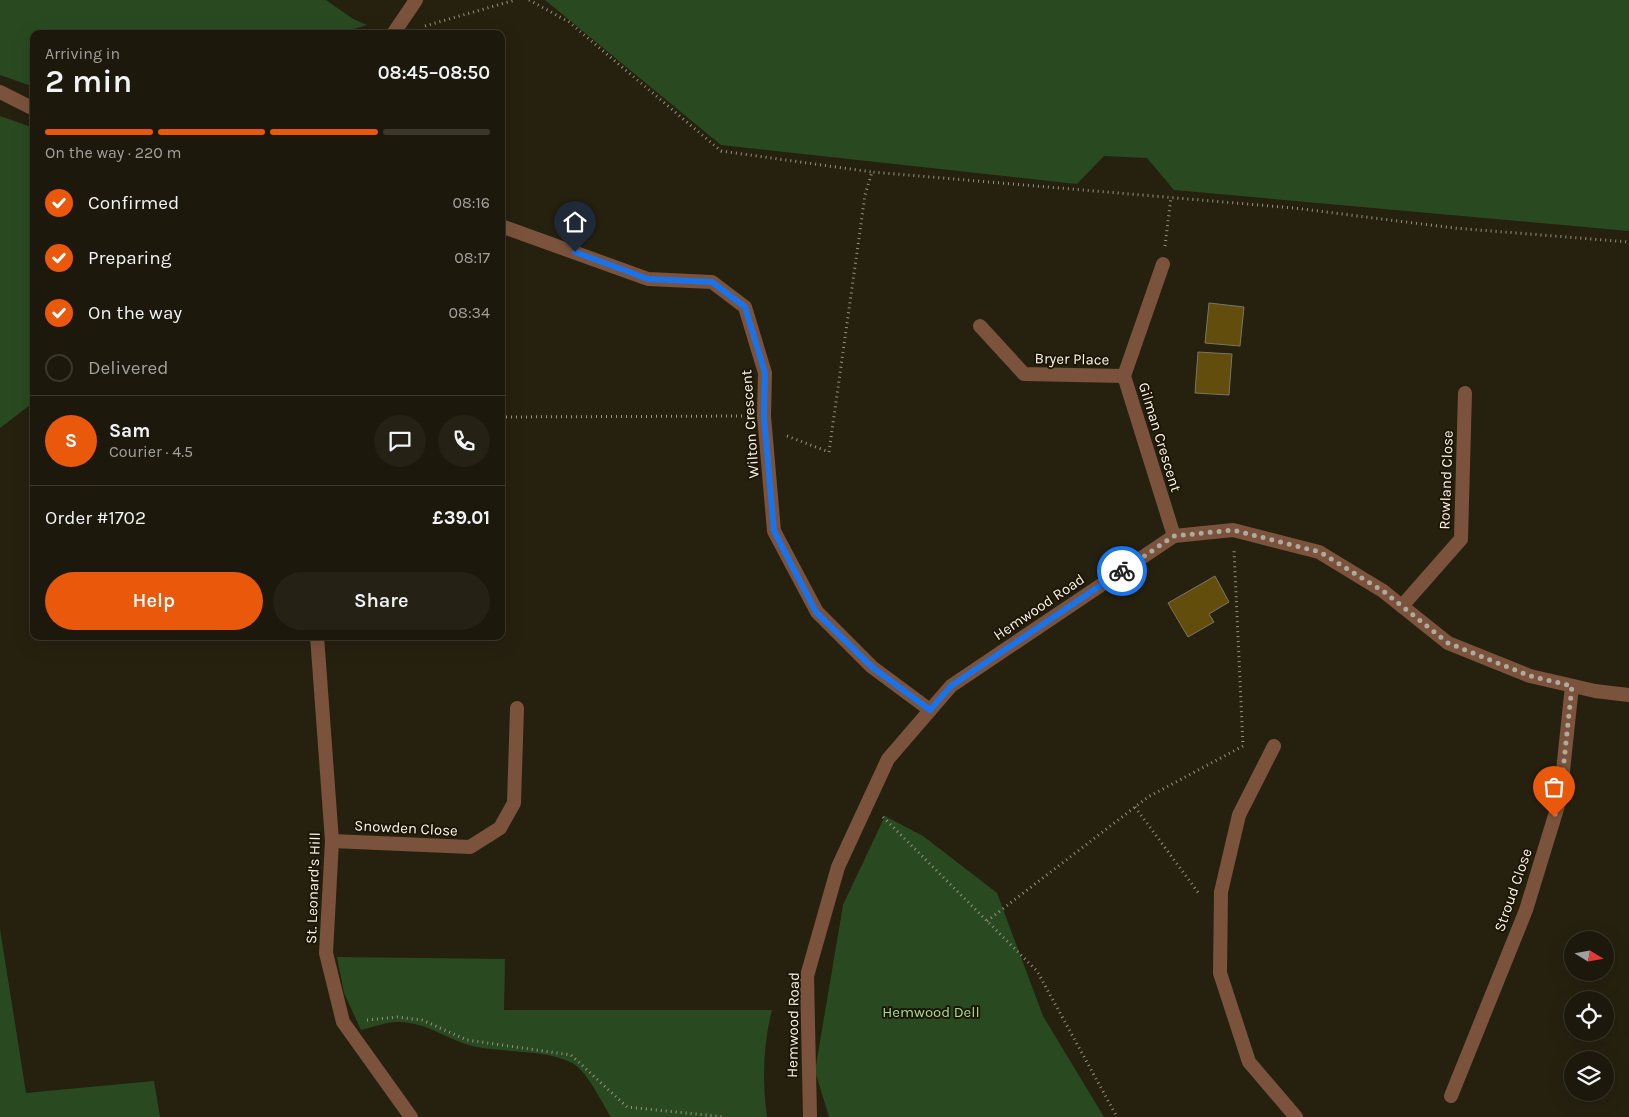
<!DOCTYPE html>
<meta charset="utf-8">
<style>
body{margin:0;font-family:Karla,sans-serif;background:#252114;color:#f1f3f6;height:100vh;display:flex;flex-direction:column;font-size:19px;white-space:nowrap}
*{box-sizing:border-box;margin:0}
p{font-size:16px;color:#a0a09d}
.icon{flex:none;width:28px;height:28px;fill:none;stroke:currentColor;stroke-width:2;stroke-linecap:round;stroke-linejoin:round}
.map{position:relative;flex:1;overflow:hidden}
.panel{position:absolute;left:30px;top:30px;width:475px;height:610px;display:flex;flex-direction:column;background:#1c180b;border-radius:10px;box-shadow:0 5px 20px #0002,0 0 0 1px #3a372c}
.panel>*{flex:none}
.needle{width:32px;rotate:101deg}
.buttons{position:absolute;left:1564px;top:931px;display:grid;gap:10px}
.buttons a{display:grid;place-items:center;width:50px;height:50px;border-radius:50%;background:#1c180b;box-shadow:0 5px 20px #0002,0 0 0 1px #3a372c;font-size:25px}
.pin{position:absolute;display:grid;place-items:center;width:42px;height:42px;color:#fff;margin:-51px -21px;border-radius:50% 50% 50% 0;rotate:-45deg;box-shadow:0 0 5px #0007}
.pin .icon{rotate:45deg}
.courier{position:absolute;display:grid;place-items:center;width:50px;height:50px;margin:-25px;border:4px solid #1a73e8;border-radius:50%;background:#fff;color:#222;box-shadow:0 1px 6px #0007}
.head em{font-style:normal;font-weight:600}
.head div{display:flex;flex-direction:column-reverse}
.head{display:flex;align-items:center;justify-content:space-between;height:85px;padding:0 15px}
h1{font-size:32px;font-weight:600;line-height:38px}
.bar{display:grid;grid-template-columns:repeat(4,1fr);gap:8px 5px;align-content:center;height:60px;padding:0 15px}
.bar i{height:6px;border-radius:4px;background:#3a372c}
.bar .current{background:#ea580c}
.bar p{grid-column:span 4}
.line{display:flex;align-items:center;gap:12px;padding:0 15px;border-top:1px solid #3a372c}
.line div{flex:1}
.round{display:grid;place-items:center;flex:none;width:52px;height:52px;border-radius:26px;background:#252114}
ol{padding:0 15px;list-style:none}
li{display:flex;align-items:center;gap:15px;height:55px}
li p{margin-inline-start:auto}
li .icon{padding:5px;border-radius:50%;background:#ea580c;color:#fff;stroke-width:4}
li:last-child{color:#a0a09d}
li i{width:28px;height:28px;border:2px solid #3a372c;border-radius:50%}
.cta{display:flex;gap:10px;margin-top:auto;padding:10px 15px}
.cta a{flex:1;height:58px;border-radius:30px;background:#ea580c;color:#fff;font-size:20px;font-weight:600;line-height:58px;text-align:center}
.cta a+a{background:#252114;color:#f1f3f6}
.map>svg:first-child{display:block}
.green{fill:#294a21}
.building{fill:#634d0c;stroke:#7d7562}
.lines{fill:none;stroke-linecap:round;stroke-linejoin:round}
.path{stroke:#969183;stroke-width:3;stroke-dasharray:1 4;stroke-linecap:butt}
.minor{stroke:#7b533c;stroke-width:14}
.done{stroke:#afaa9d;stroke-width:5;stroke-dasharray:0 9}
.route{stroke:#1a73e8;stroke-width:6}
.labels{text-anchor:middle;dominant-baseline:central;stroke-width:4;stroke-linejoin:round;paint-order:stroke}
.street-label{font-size:15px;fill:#f9f4e9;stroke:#1d1606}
.park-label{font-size:15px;fill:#a4dd96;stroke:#1d1606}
</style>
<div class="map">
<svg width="1629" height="1117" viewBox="0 0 1629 1117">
<rect width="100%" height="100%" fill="#26200f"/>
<g class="green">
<path d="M0 0H326L353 19 367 25 338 34H34V87L0 75Z"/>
<path d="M545 0H1629V231L1174 190 1147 158 1104 156 1077 184 721 145Z"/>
<path d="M0 116 34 128V402L0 428Z"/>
<path d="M885 816 923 836 997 893 1043 1016 1104 1117H829L815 1071 843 905Z"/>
<path d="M0 929 26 1093 154 1081 160 1117H0Z"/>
<path d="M337 957 505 959 504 1010H772C763 1045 762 1081 767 1117H611C602 1103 588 1073 574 1064 548 1049 506 1053 477 1047 450 1042 426 1021 398 1022 386 1022 373 1027 361 1030L344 993Z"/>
</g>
<g class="building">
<path d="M1209 303 1244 307 1240 346 1205 343Z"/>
<path d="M1198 352 1232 354 1229 395 1195 393Z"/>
<path d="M1215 576 1229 602 1209 614 1214 622 1188 637 1168 603Z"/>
</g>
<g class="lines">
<g class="path">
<path d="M529 0 569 22 721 151 872 172"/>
<path d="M425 26 515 0"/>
<path d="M1165 246 1171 197"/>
<path d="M501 417 744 416"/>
<path d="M787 436 829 452 865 195 872 172 1294 208 1454 228 1629 242"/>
<path d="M1135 807 1200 895"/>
<path d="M883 817 1037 971 1117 1117"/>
<path d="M987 921 1148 797 1243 746 1234 550"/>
<path d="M367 1020 397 1017 422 1020 467 1040 571 1055 627 1107 725 1117"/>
</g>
<g class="minor">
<path d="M393 34 416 0"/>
<path d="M0 92 34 109"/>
<path d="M501 226 648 279 712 282 745 307 765 373 764 416 774 531 817 612 872 667 930 710"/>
<path d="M1163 264 1124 376 1174 536"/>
<path d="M980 326 1024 374 1124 376"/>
<path d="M1402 606 1461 539 1465 393"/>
<path d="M317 636 332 841 326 953 343 1022 411 1117"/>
<path d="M1274 746 1239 815 1221 892 1220 973 1249 1062 1296 1117"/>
<path d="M332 841 470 847 500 828 514 803 517 708"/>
<path d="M1451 1096 1526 910 1560 799 1572 686"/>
<path d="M810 1117 807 976 838 867 888 759 951 686 1174 536 1233 530 1319 552 1383 591 1448 643 1530 676 1595 691 1629 695"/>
</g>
</g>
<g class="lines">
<path class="done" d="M1122 571 1174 536 1233 530 1320 552 1383 591 1448 643 1530 676 1572 686 1560 799 1554 817"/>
<path class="route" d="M575 252 648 279 712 282 745 307 765 373 764 416 774 531 816 612 872 667 930 710 951 686 1122 571"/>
</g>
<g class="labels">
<g class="street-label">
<text transform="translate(1072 359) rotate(1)">Bryer Place</text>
<text transform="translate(750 424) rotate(-94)">Wilton Crescent</text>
<text transform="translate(1160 437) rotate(73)">Gilman Crescent</text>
<text transform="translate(1446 480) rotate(-88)">Rowland Close</text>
<text transform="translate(1039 607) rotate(-34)">Hemwood Road</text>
<text transform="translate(406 828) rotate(3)">Snowden Close</text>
<text transform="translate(313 888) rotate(-88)">St. Leonard's Hill</text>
<text transform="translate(1513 890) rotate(-71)">Stroud Close</text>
<text transform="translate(793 1025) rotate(-89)">Hemwood Road</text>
</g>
<g class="park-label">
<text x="931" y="1012">Hemwood Dell</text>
</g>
</g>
</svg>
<div class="buttons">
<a><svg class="needle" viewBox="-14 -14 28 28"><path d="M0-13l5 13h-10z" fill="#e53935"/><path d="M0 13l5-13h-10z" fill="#a0a09d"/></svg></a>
<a><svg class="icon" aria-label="locate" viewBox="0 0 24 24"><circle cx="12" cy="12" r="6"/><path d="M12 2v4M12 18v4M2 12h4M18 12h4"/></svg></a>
<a><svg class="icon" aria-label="layers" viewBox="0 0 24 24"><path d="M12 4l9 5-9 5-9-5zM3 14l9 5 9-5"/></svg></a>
</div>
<div class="pin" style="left:1554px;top:817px;background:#ea580c"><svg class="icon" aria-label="bag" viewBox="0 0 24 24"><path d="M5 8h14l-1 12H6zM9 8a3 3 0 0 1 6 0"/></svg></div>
<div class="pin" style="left:575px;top:252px;background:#1f2937"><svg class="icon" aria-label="home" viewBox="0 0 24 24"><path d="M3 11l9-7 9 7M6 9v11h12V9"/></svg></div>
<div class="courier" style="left:1122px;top:571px"><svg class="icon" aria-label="bike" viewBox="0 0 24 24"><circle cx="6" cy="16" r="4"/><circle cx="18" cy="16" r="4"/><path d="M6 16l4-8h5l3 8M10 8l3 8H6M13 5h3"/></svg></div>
<section class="panel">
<div class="head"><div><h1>2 min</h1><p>Arriving in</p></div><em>08:45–08:50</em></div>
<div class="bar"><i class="current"></i><i class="current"></i><i class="current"></i><i></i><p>On the way · 220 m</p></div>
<ol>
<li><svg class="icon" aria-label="check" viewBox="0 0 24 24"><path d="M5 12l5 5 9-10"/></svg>Confirmed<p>08:16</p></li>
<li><svg class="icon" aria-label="check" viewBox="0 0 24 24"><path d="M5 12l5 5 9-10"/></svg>Preparing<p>08:17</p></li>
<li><svg class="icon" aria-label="check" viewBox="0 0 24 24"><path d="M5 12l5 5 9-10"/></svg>On the way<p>08:34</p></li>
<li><i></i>Delivered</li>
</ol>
<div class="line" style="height:90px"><b class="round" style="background:#ea580c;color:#fff">S</b><div><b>Sam</b><p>Courier · 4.5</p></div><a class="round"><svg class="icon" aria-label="chat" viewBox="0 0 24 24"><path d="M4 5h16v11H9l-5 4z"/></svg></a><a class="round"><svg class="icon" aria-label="phone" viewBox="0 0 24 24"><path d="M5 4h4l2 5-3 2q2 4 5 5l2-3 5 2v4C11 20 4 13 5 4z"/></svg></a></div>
<div class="line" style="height:65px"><div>Order #1702</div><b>£39.01</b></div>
<div class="cta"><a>Help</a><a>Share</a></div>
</section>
</div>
